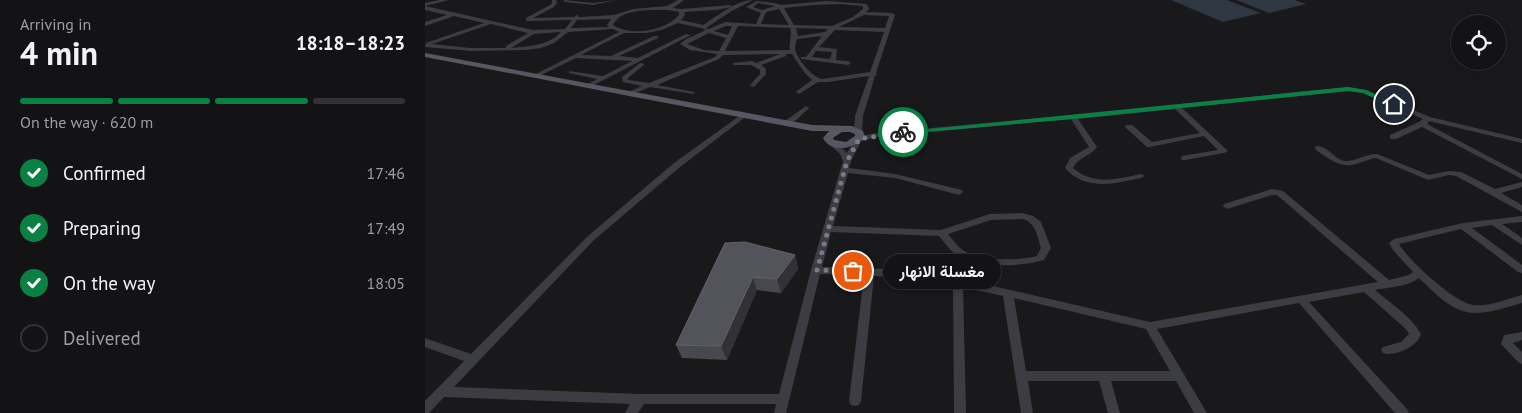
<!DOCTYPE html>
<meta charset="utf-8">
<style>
body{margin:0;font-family:"PT Sans",Vazirmatn,sans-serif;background:#1c1c1e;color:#f1f3f6;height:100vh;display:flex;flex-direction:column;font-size:19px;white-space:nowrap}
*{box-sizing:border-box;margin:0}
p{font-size:16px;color:#9d9ea0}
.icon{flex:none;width:28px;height:28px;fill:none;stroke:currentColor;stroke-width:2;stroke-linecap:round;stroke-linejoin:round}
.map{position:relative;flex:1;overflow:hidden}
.panel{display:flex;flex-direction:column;background:#131315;width:425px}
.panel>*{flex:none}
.controls{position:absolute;left:1026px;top:15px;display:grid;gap:10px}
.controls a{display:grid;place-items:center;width:55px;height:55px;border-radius:50%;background:#131315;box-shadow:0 2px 8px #0003,0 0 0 1px #323234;font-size:25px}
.pin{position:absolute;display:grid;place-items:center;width:42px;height:42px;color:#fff;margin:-21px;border:2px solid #fff;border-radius:50%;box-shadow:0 1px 5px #0007}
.courier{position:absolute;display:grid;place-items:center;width:50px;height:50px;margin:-25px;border:4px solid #0b8043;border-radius:50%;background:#fff;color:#222;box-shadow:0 1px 6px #0007}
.bubble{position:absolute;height:35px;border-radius:18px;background:#131315;box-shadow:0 2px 8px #0003,0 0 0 1px #323234;font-size:16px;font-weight:700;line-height:35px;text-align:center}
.summary em{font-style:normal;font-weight:700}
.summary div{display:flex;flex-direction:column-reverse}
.summary{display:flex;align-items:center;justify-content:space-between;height:85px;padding:0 20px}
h1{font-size:32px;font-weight:700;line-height:38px}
.bar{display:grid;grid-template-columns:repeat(4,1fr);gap:8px 5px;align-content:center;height:60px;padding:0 20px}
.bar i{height:6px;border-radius:4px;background:#323234}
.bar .on{background:#0b8043}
.bar p{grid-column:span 4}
ol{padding:0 20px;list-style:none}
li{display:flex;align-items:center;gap:15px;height:55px}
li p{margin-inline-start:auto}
li .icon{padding:5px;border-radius:50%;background:#0b8043;color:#fff;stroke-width:4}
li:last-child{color:#9d9ea0}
li i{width:28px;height:28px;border:2px solid #323234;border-radius:50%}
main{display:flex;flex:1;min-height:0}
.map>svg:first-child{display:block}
.water{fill:#2e3742}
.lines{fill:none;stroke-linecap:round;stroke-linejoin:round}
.minor{fill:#3c3c43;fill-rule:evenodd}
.major{fill:#565761;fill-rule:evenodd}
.wall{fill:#48494f}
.shaded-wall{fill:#313136}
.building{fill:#53545b;stroke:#61626a}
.route{fill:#0b8043}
.done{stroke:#787a85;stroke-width:5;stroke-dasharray:0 9}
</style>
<main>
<section class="panel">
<div class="summary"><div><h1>4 min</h1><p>Arriving in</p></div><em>18:18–18:23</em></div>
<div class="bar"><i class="on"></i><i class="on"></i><i class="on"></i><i></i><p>On the way · 620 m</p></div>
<ol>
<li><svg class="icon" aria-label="check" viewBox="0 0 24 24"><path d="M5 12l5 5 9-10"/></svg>Confirmed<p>17:46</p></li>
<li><svg class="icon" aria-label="check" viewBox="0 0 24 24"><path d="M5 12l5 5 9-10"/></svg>Preparing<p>17:49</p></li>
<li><svg class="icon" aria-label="check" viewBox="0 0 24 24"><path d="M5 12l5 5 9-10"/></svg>On the way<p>18:05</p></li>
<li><i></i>Delivered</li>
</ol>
</section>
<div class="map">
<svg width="1097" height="413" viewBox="0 0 1097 413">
<rect width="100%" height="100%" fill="#19191c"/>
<g class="water">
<path d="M746 0H802L836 13 798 22Z"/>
<path d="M811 0H869L881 4 844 13Z"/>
</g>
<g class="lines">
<g class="minor">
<path d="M15 0H24L0 6 108 30 140 29 147 20 101 21V18L125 5 127 3V0H131L132 3 129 7 108 18 149 17 152 15 154 17 189 15 208 9 242 6 253 0H259L248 8 256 9 306 5V7L292 10 259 12 260 15 256 20 278 25C293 16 311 0 328 0L305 12 281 28 284 29 300 22 331 24 336 13 321 7 332 1 349 3 356 5 402 1 442 4 444 9 441 12 467 13 470 15 451 73 452 74 450 76 438 116 437 131 433 133 429 131 430 116 444 76 403 82H393L374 94 371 92 372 91 387 80 379 72 367 54H361V56L336 65 341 69V74L330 86 328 87 325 85 335 74V70L326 65H308V63L327 61 331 63 355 54 298 55 294 59 232 85 269 92V94L225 87 203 96 201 95V93L217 86 198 82 197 77 215 63 220 64 203 78V80L224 83 290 57 292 54 265 50 255 44 261 39 279 31 280 29 253 23 236 30 222 33H199L156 55 186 56 229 36H233V38L194 56 213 58 261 34 266 35 163 88 161 87V85L172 79 144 73V71L178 76 207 61 151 58 112 77 107 76 194 32 188 29 143 32 129 43 116 48 101 50 46 51 0 47 1 43 59 23 29 16 0 26V22L22 15 0 10V3ZM333 3 350 6 337 10 328 7ZM415 4 438 6V9L428 17 407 26 369 25 359 8 388 5ZM354 9 364 25 336 24 341 12ZM226 10H243L254 12V15C240 31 206 37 188 25 195 11 213 11 226 10ZM439 15 464 16 460 28 414 27ZM186 19 182 25 184 27 146 28 152 20ZM66 24 103 33 81 46V48H46L7 44ZM301 26H307L303 35 289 31ZM313 26 365 28C368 36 363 42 365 50L300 51ZM371 28 403 29 400 32 373 36ZM410 30 459 32 445 72 397 79C387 77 371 58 370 48 370 46 371 41 372 39L397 36 381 57H376V59L423 65 426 63 423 61 411 60 412 49 394 47ZM136 32C123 46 104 46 86 48L109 34ZM284 33 301 38 294 51 279 50 262 44ZM391 51 407 52 405 59 387 57Z"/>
<path d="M139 0 168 3 192 0 168 5 141 2H139Z"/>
<path d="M923 87 941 90 1005 117 1097 139V143L1004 121 1002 124 1097 174V179L997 127 971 139H965V135L994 122 998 119 938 93 923 91 757 108 803 151 799 153 760 160H757L756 158 757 156 793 150 779 136 725 147H722L700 127 701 125H707L727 142 775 133 750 109 653 119 672 147C666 156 653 157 648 168 669 186 691 179 716 174L720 176 716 178C689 184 660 191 640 168L645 158 664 147 646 119 452 137 436 141 426 161 424 168 470 174 537 190 538 192 534 195 470 178 423 173 408 226 516 230 565 214 597 213 608 216 616 222 626 248 619 260C595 267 552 269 530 254 524 249 519 242 514 236L406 232 397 267 498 270 725 322 953 282 852 195H847L802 209 798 206 799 204 847 189 858 191 964 280 984 275 988 272 968 250 964 243 969 239 1038 223 1097 216V222L1077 224 1097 238V245L1067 225 1047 228 1097 265V273L1093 272 1036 229 974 244C982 259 1030 303 1048 305 1064 307 1082 299 1097 295V303C1082 307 1066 313 1050 313 1027 313 1009 292 994 278 983 287 963 287 950 290 965 303 986 316 996 334 992 347 970 357 958 353L956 350 958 347 976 342 984 334 981 329 939 292 884 302 982 409 984 413H970L874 303 732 329 782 413H769L751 381H686L695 413H683L674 381H603L608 413H596L578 296 538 287 541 413H529L528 284 498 278 449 276 436 401 434 405 430 406 426 405 424 401 439 275 395 274 361 413H349L351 404H219L213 413H200L205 404 19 397 4 413H0V401L39 361 0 347V338L46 354 163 236 249 163 317 114H321L323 115 255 167 169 240 29 387 216 394H354L386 270 418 161 415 154 404 144 405 142H411L422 153 431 137 452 133 648 115ZM597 219C611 222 612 236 616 248L612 256C593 261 558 261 539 251 533 247 528 240 523 234L566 220ZM589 298 721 329 745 371H601Z"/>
<path d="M381 106 384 108 383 109 366 125H360V121Z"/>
<path d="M891 146C902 145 909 159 920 161 929 162 941 154 952 154L1004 175 1024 171 1036 172 1070 189 1097 182V187L1076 193 1097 205V212L1031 176 1024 175 1003 180 951 158C944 159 938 162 931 164 915 169 903 158 891 150L890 148Z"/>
<path d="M1097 332V340L1088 343 1097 352V364L1093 362 1076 344 1079 335Z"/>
</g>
<path class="major" d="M0 53 387 125 427 126 438 131 440 137C430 149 406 154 398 138L404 131H387L0 57ZM417 132H425L430 134V136L421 142 409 140 408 138Z"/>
</g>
<path class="wall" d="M300 243 370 255 373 269 356 293 332 290 302 360 257 358 251 345Z"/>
<g class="shaded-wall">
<path d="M370 255 373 269 356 293 352 279Z"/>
<path d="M328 277 332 290 302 360 296 346Z"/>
</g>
<path class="building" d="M320 242 370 255 352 279 328 277 296 346 251 345 300 243Z"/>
<path class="route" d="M923 87 941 90 972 104 967 106 938 93 923 91 648 119 478 134 475 132Z"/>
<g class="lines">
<path class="done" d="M428 271 392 270 422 161 434 139 478 132"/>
</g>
</svg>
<div class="controls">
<a><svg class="icon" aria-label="locate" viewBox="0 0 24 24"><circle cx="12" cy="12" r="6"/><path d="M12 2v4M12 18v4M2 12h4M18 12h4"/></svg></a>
</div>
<div class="pin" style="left:428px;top:271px;background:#ea580c"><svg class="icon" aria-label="bag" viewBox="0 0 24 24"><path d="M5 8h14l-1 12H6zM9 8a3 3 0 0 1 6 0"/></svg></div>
<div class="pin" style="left:969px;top:104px;background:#1f2937"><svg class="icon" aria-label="home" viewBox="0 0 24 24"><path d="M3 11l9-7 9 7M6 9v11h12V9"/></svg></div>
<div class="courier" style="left:478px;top:132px"><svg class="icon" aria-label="bike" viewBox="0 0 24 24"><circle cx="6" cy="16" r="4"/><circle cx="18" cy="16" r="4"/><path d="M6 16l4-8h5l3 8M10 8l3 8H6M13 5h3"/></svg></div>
<div class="bubble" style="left:458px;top:254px;width:118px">مغسلة الانهار</div>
</div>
</main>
